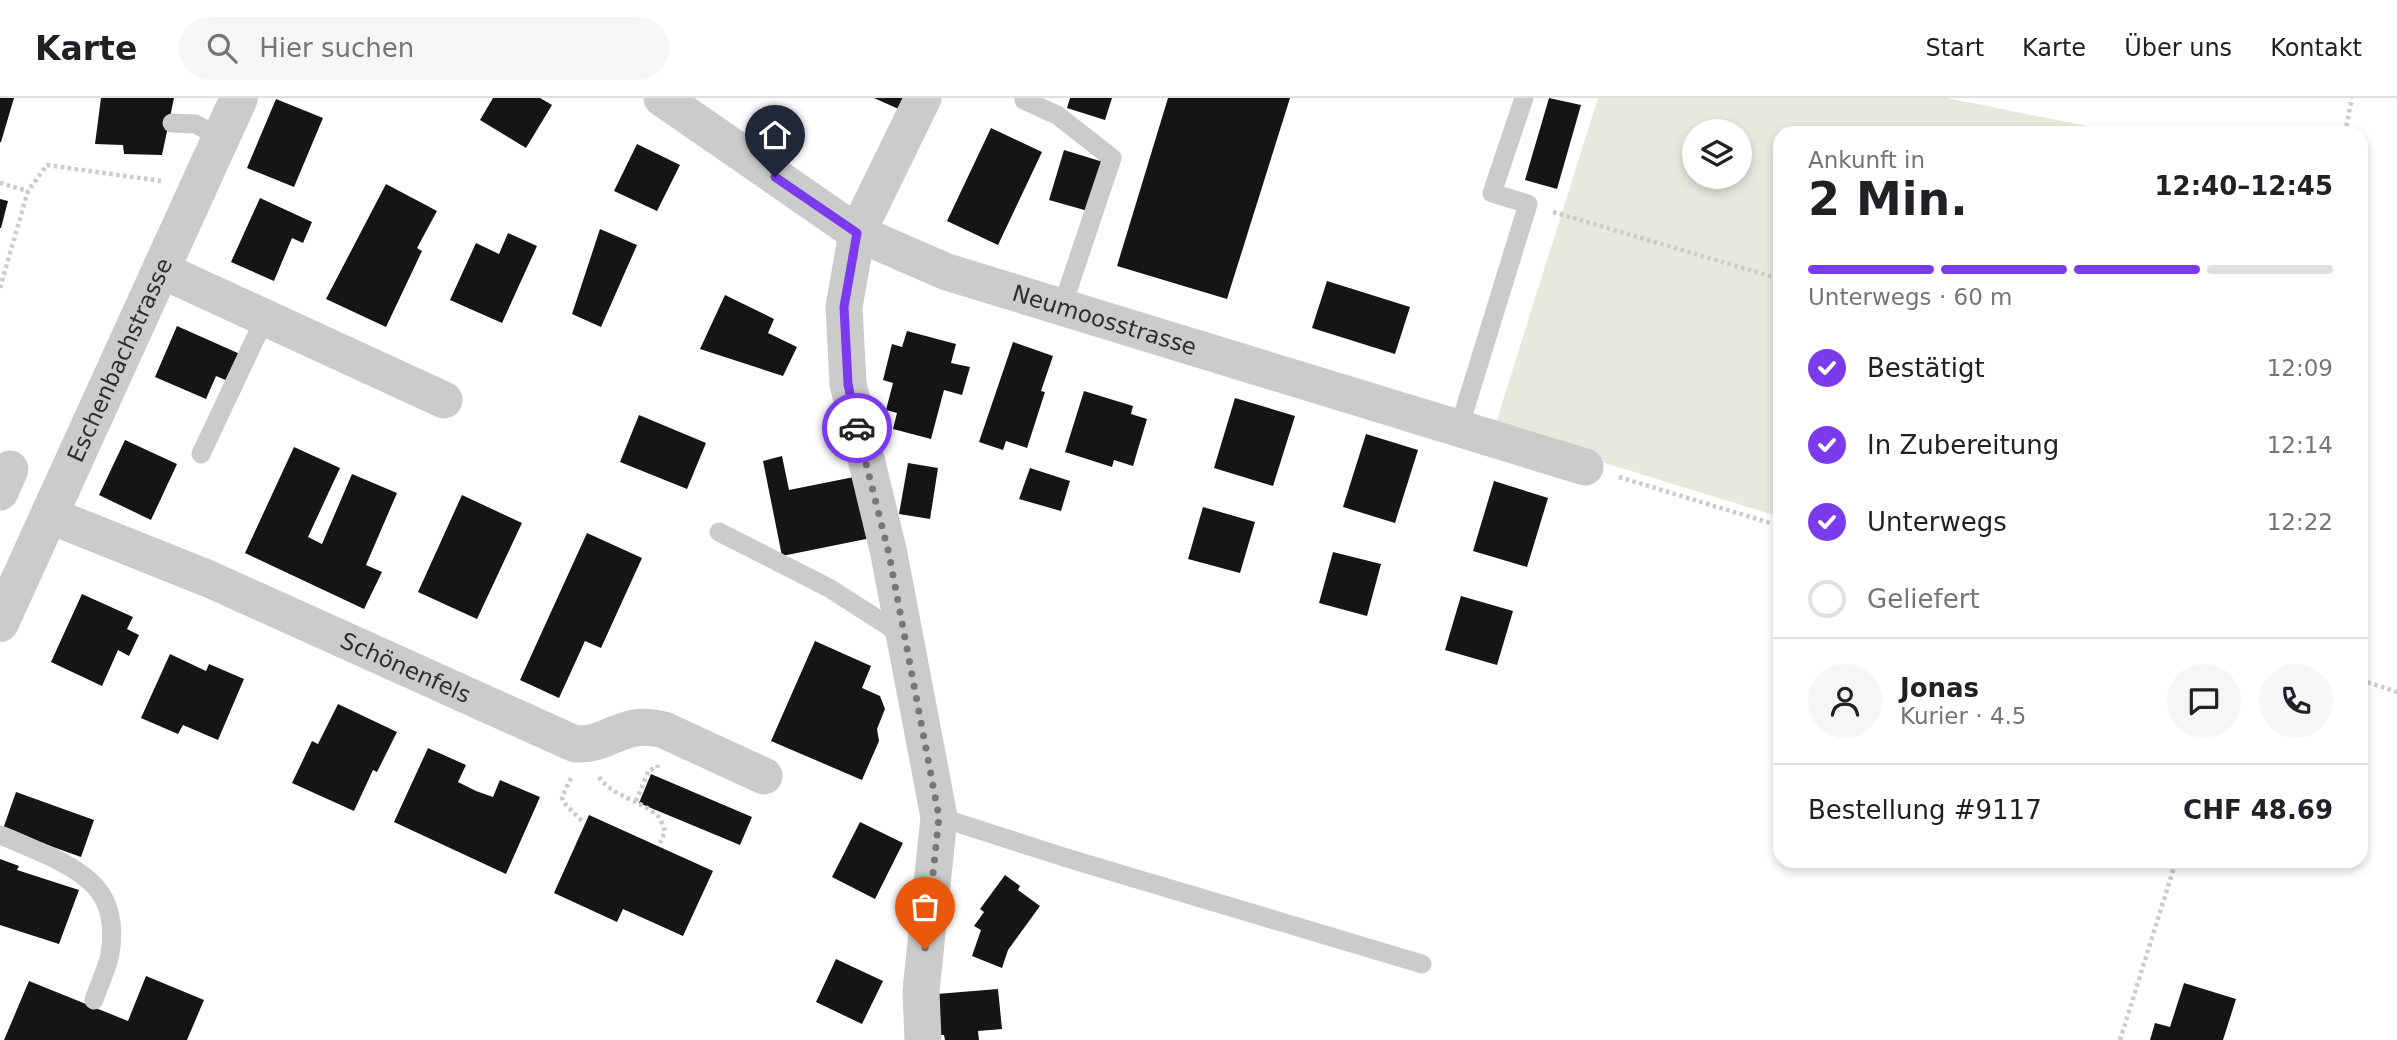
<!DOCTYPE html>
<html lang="de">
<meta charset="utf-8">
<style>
body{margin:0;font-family:"DejaVu Sans",sans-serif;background:#f6f6f6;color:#202124;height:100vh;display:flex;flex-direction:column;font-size:26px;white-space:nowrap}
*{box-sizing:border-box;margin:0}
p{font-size:23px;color:#757577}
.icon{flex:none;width:38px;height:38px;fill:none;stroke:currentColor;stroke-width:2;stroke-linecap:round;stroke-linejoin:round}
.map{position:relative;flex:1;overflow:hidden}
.sheet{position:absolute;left:1773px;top:28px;width:595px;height:742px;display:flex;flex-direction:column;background:#fff;border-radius:21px;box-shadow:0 4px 10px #0003}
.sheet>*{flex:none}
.fabs{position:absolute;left:1682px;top:21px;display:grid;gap:14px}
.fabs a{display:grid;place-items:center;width:70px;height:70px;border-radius:50%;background:#fff;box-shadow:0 4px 10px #0003;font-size:35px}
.pin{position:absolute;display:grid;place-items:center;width:60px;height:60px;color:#fff;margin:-72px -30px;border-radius:50% 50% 50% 0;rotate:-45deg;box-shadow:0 0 7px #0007}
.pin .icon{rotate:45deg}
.courier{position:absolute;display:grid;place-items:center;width:70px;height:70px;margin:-35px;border:5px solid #7c3aed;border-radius:50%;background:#fff;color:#222;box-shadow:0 2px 9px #0007}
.headline em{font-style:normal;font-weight:800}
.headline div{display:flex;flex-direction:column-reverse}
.headline{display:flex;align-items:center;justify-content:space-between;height:119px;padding:0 35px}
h1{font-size:46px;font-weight:800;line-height:52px}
.bar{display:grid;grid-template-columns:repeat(4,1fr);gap:10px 7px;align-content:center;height:84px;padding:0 35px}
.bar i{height:9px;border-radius:5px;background:#e0e0e0}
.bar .active{background:#7c3aed}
.bar p{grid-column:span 4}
.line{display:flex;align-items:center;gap:18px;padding:0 35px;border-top:2px solid #e0e0e0}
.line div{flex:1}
.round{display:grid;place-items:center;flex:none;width:74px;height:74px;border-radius:37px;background:#f6f6f6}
ol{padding:0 35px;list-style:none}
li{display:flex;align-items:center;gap:21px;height:77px}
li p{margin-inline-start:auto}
li .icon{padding:7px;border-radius:50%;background:#7c3aed;color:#fff;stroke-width:4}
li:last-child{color:#757577}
li i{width:38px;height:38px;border:4px solid #e0e0e0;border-radius:50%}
header{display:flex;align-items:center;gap:42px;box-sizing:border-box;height:98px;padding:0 35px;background:#fff;border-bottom:2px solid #e0e0e0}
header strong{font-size:33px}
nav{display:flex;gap:38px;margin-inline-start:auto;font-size:24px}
.search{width:490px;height:63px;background:#f6f6f6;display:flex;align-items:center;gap:18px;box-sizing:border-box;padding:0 24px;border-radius:38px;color:#757577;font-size:26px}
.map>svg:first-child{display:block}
.green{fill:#e6eadd;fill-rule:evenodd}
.building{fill:#151515}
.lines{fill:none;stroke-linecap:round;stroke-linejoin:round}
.path{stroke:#cbcbcb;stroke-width:4.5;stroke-dasharray:3.5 3.5;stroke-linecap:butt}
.service{stroke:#cbcbcb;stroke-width:19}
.minor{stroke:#cbcbcb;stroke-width:37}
.tertiary{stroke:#cbcbcb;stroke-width:38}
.done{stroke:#777;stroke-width:7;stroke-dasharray:0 12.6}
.route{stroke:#7c3aed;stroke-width:9}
.labels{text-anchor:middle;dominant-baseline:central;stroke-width:7;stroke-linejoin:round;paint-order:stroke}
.street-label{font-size:23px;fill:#2e2e2e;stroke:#fff}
</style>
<header>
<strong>Karte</strong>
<div class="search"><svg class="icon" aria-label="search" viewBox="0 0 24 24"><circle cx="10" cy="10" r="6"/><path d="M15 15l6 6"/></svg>Hier suchen</div>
<nav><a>Start</a><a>Karte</a><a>Über uns</a><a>Kontakt</a></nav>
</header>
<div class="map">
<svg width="2397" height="942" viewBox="0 0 2397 942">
<rect width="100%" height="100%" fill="#fff"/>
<path class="green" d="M1598 0H1947L2122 35H1780V419L1494 331ZM1694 33H1740V79H1694Z"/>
<g class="building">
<path d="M0 0H14L1 44H0Z"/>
<path d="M101 0H174L162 57 124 56 123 47 95 46Z"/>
<path d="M493 0H540L552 7 526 50 480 22Z"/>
<path d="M874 0H909L903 13Z"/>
<path d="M1070 0H1112L1105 22 1067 10Z"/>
<path d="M1168 0H1290L1227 201 1117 168Z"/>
<path d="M1549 0 1581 7 1557 91 1525 82Z"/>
<path d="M276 1 323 20 294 89 247 70Z"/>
<path d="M991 30 1042 54 998 147 947 123Z"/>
<path d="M637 46 680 67 657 113 614 93Z"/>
<path d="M1064 52 1103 64 1088 113 1049 102Z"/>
<path d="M386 86 437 113 417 150 422 153 386 229 326 201Z"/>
<path d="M260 100 312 124 303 145 292 140 274 183 231 164Z"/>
<path d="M0 101 8 103 1 130H0Z"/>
<path d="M600 131 637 147 601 229 572 216Z"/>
<path d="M508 135 537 148 502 225 450 202 476 145 499 156Z"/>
<path d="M1327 183 1410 209 1395 256 1312 230Z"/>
<path d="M725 197 774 221 768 235 797 249 783 278 700 251Z"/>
<path d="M177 228 240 256 228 283 216 278 206 301 155 279Z"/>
<path d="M907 233 956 246 951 265 970 269 962 297 944 292 931 341 893 331 897 315 886 312 893 285 883 282 892 246 902 249Z"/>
<path d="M1013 244 1053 258 1041 293 1045 294 1027 350 1006 343 1003 352 979 344Z"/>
<path d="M1084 293 1133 308 1131 316 1147 321 1133 368 1114 362 1112 369 1065 354Z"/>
<path d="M1235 300 1295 318 1273 388 1214 370Z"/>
<path d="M639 317 706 345 687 391 620 364Z"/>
<path d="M1366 336 1418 352 1395 425 1343 409Z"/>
<path d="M125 342 177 366 151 422 99 397Z"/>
<path d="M294 349 340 370 308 439 322 446 352 376 397 395 366 467 382 474 364 511 245 455Z"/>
<path d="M782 358 789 392 859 378 871 440 782 458 763 363Z"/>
<path d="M908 365 938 370 930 421 899 416Z"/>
<path d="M1030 370 1070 383 1061 413 1019 401Z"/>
<path d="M1494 383 1548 400 1527 469 1473 453Z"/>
<path d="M462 397 522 425 477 521 418 494Z"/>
<path d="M1203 409 1255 424 1240 475 1188 461Z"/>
<path d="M587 435 642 460 601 550 585 543 559 600 520 582Z"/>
<path d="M1333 454 1381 466 1367 518 1319 505Z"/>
<path d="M82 496 133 519 127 531 139 537 129 558 118 552 102 588 51 564Z"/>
<path d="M1461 498 1513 513 1497 567 1445 552Z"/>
<path d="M815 543 871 568 862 590 880 598 885 611 877 631 879 643 862 682 771 643Z"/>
<path d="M170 556 206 573 209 566 244 581 218 642 183 627 178 636 141 620Z"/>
<path d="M338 606 397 634 377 674 373 672 354 713 292 685 312 643 318 646Z"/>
<path d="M428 650 466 667 458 684 476 693 493 699 500 682 540 699 506 776 394 724Z"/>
<path d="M651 676 752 719 740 747 639 705Z"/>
<path d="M16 694 94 722 81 759 3 731Z"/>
<path d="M589 717 713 773 683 838 623 811 617 824 554 795Z"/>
<path d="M860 724 903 745 875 801 832 779Z"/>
<path d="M0 761 19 768 17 772 79 792 59 846 0 827Z"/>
<path d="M1005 777 1020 788 1018 792 1040 808 1008 852 1002 870 972 858 981 832 974 828 984 814 980 811Z"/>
<path d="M836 861 883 883 862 926 816 904Z"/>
<path d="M146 878 204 902 187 942H4L29 883 128 923Z"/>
<path d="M2184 885 2236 901 2223 942H2150L2155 925 2170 929Z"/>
<path d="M998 891 1002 931 978 933 979 942H945L944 937H941L937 896Z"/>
</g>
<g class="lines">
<g class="path">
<path d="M2345 35 2352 0"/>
<path d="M0 85 28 93"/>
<path d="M1553 114 1780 181"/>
<path d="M0 190 28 93 47 67 161 83"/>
<path d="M1619 379 1780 428"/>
<path d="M2361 582 2397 594"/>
<path d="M599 679C613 699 640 702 657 717 661 721 663 728 665 733L660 745"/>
<path d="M571 680 562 699 563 704 583 724"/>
<path d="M636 703 649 672 657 670 658 667"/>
<path d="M2120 942 2176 763"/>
</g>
<g class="service">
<path d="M1025 0 1024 2 1057 17 1112 60 1062 209"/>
<path d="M172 25 195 26 221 39"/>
<path d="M1459 330 1528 106 1492 95 1524 0"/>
<path d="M201 356 265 220"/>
<path d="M719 434 829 490 904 538"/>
<path d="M939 719 1070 761 1422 866"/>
<path d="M0 737C16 743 30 750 45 756 93 778 119 799 110 856 107 871 99 887 94 902"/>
</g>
<g class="minor">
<path id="s1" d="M662 0 857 135 947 174 1585 369"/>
<path d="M923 0 857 135 844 209 848 286 889 456 939 719 921 893 923 942"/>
<path d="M161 172 444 302"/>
<path d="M0 394 10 371"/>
<path id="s2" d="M49 417 209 481 575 646C602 647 612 634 635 630 645 628 655 630 664 632L764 678"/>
</g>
<path class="tertiary" id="s3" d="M0 525 239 0"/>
</g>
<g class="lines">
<path class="done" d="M857 330 889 456 939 719 925 851"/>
<path class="route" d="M775 79 857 135 844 209 848 286 857 330"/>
</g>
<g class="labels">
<g class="street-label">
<text stroke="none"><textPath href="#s1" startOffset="500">Neumoosstrasse</textPath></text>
<text stroke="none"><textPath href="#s3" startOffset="289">Eschenbachstrasse</textPath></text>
<text stroke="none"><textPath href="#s2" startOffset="388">Schönenfels</textPath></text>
</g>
</g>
</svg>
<div class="fabs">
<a><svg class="icon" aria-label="layers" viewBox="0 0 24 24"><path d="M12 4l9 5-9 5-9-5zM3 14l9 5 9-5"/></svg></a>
</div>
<div class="pin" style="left:925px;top:851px;background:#ea580c"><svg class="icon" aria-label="bag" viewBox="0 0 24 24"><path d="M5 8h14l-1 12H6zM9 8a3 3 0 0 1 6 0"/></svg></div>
<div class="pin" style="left:775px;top:79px;background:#1f2937"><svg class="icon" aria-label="home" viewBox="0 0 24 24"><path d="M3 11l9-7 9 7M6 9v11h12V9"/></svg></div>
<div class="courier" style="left:857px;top:330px"><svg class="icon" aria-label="car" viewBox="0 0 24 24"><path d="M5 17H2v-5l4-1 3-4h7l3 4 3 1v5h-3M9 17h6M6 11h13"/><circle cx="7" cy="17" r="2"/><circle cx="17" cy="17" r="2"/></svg></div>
<section class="sheet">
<div class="headline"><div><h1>2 Min.</h1><p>Ankunft in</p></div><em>12:40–12:45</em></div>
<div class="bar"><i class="active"></i><i class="active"></i><i class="active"></i><i></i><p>Unterwegs · 60 m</p></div>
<ol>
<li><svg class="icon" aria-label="check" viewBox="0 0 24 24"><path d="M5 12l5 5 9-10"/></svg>Bestätigt<p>12:09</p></li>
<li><svg class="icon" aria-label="check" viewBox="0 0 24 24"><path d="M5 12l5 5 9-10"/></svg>In Zubereitung<p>12:14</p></li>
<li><svg class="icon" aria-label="check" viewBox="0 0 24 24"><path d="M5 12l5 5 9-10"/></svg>Unterwegs<p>12:22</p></li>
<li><i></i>Geliefert</li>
</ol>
<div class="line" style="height:126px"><a class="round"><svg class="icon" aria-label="person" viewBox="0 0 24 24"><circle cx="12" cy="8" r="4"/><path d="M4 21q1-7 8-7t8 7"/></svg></a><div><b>Jonas</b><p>Kurier · 4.5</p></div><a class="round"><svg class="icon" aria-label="chat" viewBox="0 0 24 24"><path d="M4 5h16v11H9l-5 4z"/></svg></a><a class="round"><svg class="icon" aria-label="phone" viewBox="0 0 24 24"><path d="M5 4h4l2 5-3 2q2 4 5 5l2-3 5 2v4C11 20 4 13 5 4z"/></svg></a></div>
<div class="line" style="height:91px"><div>Bestellung #9117</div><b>CHF 48.69</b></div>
</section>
</div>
